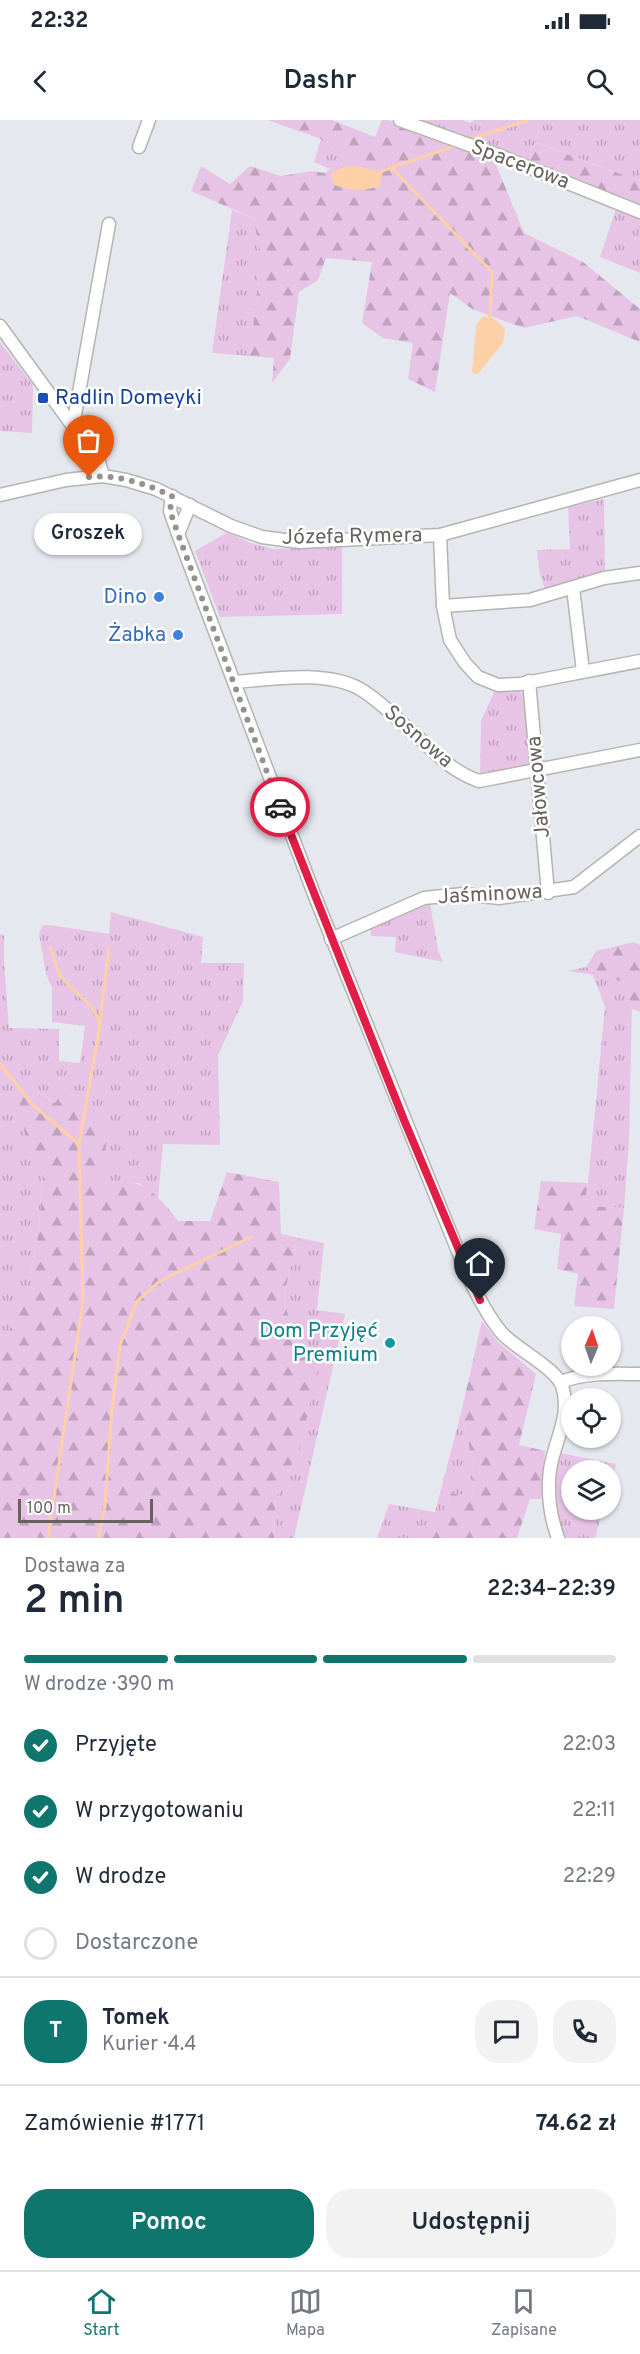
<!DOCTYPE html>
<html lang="pl">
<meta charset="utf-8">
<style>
body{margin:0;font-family:Overpass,sans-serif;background:#f2f2f3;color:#1f2937;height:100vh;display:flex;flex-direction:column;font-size:22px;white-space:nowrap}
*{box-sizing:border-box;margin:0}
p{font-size:20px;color:#747a83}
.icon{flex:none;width:33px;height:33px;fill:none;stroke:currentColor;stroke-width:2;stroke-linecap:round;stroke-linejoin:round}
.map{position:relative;height:1418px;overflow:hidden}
.side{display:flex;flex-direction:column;background:#fff;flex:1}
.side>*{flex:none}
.needle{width:39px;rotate:2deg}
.fabs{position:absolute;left:561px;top:1196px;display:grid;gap:12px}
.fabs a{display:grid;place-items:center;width:60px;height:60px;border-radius:50%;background:#fff;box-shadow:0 2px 4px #0004;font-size:30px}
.scale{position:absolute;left:18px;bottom:15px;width:135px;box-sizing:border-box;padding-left:6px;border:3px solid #66635d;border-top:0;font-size:16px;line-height:21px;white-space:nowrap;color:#66635d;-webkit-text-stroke:4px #fff;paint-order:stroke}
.pin{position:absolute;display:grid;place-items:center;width:51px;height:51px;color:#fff;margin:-62px -26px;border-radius:50% 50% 50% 0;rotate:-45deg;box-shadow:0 0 6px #0007}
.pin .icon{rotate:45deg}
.courier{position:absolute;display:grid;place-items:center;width:60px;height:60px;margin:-30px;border:4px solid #e11d48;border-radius:50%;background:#fff;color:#222;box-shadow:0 2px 8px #0007}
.bubble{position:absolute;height:42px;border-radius:21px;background:#fff;box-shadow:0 2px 4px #0004;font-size:20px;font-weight:600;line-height:42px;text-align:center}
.headline em{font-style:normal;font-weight:600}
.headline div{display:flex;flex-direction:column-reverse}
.headline{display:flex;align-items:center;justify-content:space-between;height:102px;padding:0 24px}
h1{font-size:39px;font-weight:600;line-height:45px}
.bar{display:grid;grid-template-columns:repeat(4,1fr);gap:9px 6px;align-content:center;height:72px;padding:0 24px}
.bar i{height:8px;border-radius:4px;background:#e0e1e3}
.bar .current{background:#0f766e}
.bar p{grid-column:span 4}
.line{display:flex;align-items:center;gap:15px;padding:0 24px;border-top:2px solid #e0e1e3}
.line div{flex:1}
.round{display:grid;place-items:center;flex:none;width:63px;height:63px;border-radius:24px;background:#f2f2f3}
ol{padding:0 24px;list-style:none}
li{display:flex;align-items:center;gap:18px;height:66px}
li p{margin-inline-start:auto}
li .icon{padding:6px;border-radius:50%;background:#0f766e;color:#fff;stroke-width:4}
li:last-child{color:#747a83}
li i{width:33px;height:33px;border:3px solid #e0e1e3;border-radius:50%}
.action{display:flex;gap:12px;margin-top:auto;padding:12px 24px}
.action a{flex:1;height:69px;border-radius:24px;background:#0f766e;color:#fff;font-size:24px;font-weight:600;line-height:69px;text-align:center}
.action a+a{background:#f2f2f3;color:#1f2937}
.status{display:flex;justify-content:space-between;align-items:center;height:42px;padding:0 30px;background:#fff;direction:ltr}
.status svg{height:16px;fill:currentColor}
header{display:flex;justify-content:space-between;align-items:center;height:78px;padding:0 24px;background:#fff;font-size:27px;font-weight:600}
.tabs{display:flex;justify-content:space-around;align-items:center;height:84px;border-top:2px solid #e0e1e3;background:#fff;font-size:16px;color:#747a83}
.tabs a{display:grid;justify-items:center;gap:3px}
.tabs .current{color:#0f766e}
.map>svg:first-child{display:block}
.grass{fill:url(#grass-tufts)}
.forest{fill:url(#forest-firs)}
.water{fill:#fed0a7}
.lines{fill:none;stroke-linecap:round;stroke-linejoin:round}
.stream{stroke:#fed0a7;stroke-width:3}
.minor-casing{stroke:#b5b4ae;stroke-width:15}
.minor{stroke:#fff;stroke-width:12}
.done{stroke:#939290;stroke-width:6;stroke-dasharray:0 10.8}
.route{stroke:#e11d48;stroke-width:8}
.transit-dot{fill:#1a4fb4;stroke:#fff;stroke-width:2}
.shop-dot{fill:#3f7fe0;stroke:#fff;stroke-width:2}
.culture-dot{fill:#0f9aa8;stroke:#fff;stroke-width:2}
.labels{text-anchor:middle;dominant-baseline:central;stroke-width:5;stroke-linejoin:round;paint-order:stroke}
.street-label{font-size:21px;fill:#66635d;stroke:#fff}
.transit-label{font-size:21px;fill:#164399;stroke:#fff;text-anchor:start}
.shop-label{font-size:21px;fill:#366cbe;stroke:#fff;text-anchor:end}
.culture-label{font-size:21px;fill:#0d838f;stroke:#fff;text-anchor:end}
</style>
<div class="status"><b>22:32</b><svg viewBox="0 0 49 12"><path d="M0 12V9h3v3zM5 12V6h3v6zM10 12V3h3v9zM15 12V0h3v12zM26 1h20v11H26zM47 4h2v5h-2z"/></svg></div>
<header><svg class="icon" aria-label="back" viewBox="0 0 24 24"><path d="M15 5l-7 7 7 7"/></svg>Dashr<svg class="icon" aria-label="search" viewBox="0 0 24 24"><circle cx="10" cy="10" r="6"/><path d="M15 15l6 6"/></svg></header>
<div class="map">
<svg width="640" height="1418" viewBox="0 0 640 1418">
<defs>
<pattern id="grass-tufts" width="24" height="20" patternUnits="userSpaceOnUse" patternTransform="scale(1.5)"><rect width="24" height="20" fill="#e7c3e6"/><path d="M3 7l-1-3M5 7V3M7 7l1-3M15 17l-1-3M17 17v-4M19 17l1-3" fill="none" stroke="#bfa2be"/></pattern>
<pattern id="forest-firs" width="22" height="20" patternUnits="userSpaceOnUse" patternTransform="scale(1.5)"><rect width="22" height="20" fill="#e7c3e6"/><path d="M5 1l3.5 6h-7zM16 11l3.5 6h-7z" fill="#bfa2be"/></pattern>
</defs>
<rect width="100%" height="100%" fill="#e6e8f0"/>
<g class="grass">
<path d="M410 0H463L470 3 474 0H640V61L537 23 516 39Z"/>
<path d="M321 19 344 38 330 49 314 42Z"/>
<path d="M616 89 640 98V153L600 137Z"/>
<path d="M232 90 253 98 261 134 250 236 212 233Z"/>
<path d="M0 222 33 265 32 313 0 311Z"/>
<path d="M604 379 605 453 545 470 539 450 537 430 570 429 568 387Z"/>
<path d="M228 412 248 422 272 429 342 427V494L220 497 195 431Z"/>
<path d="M496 568H515L525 576 532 640 529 645 516 650 480 654 481 601Z"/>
<path d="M430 784 438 830 443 842 395 832 396 817 371 816 370 807 418 786Z"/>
<path d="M111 792 203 817 201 843H244L243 881 218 935 220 1025 163 1024 158 1079 139 1063 123 1062 96 1070 109 1011 88 1002 67 967 56 983 16 957 28 1031 44 1049 37 1123 31 1147 37 1163 13 1200 0 1239V814L4 815V842L9 908 59 909V941L80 943 85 906 52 902V868L46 854 39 814 42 805H49L109 814Z"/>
<path d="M586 847 624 863 632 889 629 1020 624 1088 584 1086 588 1063 605 887 593 855 568 851Z"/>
<path d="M299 1118 324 1123 317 1190 345 1194 294 1418H274L276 1377 299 1330 291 1215 292 1202C276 1180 293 1142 299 1118Z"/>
<path d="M461 1293 472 1338 474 1377 451 1373 432 1418H377L389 1384 435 1392Z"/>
<path d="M560 1333 616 1344 611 1363 610 1350H572V1389H603L595 1418H565C550 1385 553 1367 560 1333Z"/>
</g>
<g class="forest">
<path d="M267 0H332L375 17 382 0H387L493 37 524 113 583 142 640 189V222L577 196 524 208 472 189 450 173 435 272 408 259 413 223 383 218 362 203 372 142 326 138 318 160 299 172 290 239 272 263 274 238 250 236 261 134 253 98 191 71 201 46 230 64 250 46 281 56 313 51 325 53 344 38 321 19Z"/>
<path d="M536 23 640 61V85L516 39Z"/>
<path d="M634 822 640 825V892L632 889 624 863 586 847 596 831Z"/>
<path d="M15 956 55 983 67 967 88 1002 109 1011 97 1070C106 1067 116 1062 125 1062 147 1061 166 1085 178 1101H210L227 1052 279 1062 281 1114 299 1118C293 1142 276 1180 292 1202L291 1215 322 1234 299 1330 276 1377 274 1418H0V1239L13 1200 37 1163 31 1147 37 1123 44 1050 28 1031Z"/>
<path d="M541 1061 588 1063 584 1086 624 1088 614 1189 574 1186 578 1154 557 1149 561 1114 534 1109Z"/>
<path d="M482 1201 498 1222 536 1254 519 1325 545 1331 541 1379H530L517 1418H432L451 1373 474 1377 472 1338 461 1293Z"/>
</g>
<g class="water">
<path d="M354 46 382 51 380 66C364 71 351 72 335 65L330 54 344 47Z"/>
<path d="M483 196 493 198 505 208 503 223 478 254 472 253 476 205Z"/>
</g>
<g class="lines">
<g class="stream">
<path d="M469 20 528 0"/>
<path d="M392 48 492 152 490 197"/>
<path d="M382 51 457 25"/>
<path d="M51 828C54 837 56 849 61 856 73 874 91 878 99 902"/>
<path d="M0 944 32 984 79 1024"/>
<path d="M48 1418 83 1181 79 1024 99 911 109 827"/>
<path d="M98 1418 105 1386 112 1288 120 1225 137 1181 160 1161 251 1117"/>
</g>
<defs>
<g id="minor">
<path d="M400 0 503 37 640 92"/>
<path d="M139 27 149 0"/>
<path d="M0 206 99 342 103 356"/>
<path d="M73 306 109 104"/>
<path d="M0 375 66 360 103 356 126 360 156 369 231 406 262 417 300 422 440 415 640 360"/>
<path d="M172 376 170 391 178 414 314 774 470 1161C479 1178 488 1197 501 1212 514 1228 556 1248 562 1266 572 1296 554 1321 550 1350 547 1374 550 1396 558 1418"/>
<path d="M178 414 190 385"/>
<path d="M440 415 443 486 450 520 465 543 478 557 498 565 520 564 640 541"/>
<path d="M573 468 583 551"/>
<path d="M443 486 530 480 604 458 640 453"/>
<path d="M529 561 548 773"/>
<path d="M234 562C272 559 326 550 360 569 382 582 401 603 420 619 440 637 453 652 479 661L640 630"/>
<path d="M331 819 424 778 463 774 499 778 574 767 640 716"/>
<path d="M561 1262C585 1252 614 1254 640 1254"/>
</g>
</defs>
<use href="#minor" class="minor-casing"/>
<use href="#minor" class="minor"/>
</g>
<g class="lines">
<path class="done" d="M89 357C118 354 146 364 172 376L170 391 178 414 280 687"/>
<path class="route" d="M280 687 404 1000 480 1180"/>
</g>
<rect class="transit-dot" x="37" y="272" width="12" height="12" rx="3"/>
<g class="shop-dot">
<circle cx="159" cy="477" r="6"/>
<circle cx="178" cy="515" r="6"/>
</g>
<circle class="culture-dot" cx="390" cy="1223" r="6"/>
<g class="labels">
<g class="street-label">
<text transform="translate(520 45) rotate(21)">Spacerowa</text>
<text transform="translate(352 417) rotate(-1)">Józefa Rymera</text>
<text transform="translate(418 617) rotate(41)">Sosnowa</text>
<text transform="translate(539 667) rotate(-95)">Jałowcowa</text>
<text transform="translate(490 775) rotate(-3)">Jaśminowa</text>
</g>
<g class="transit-label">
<text x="55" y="278">Radlin Domeyki</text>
</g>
<g class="shop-label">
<text x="147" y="477">Dino</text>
<text x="166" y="515">Żabka</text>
</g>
<g class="culture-label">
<text x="378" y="1211">Dom Przyjęć<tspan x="378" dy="24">Premium</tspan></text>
</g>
</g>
</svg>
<div class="fabs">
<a><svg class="needle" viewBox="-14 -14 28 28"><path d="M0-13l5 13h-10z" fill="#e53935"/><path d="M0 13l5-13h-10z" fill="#747a83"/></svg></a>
<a><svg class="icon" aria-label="locate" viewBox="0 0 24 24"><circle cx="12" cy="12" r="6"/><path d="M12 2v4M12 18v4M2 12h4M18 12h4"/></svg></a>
<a><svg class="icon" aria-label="layers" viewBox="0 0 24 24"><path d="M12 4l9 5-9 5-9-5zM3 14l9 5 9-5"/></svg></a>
</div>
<div class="scale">100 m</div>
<div class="pin" style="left:89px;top:357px;background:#ea580c"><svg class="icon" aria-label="bag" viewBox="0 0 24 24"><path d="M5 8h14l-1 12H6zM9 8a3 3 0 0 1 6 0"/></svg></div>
<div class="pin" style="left:480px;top:1180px;background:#1f2937"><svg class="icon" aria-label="home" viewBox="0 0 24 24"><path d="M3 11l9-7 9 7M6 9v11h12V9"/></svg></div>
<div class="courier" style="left:280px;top:687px"><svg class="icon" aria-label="car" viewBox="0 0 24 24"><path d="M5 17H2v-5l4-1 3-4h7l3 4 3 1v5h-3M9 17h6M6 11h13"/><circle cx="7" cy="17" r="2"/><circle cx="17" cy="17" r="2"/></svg></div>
<div class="bubble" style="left:34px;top:393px;width:108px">Groszek</div>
</div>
<section class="side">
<div class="headline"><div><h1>2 min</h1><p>Dostawa za</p></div><em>22:34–22:39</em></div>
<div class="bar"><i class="current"></i><i class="current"></i><i class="current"></i><i></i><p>W drodze · 390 m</p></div>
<ol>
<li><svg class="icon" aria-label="check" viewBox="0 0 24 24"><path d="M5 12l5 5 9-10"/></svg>Przyjęte<p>22:03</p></li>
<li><svg class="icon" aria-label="check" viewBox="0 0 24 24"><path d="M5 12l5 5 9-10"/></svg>W przygotowaniu<p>22:11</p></li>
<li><svg class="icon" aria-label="check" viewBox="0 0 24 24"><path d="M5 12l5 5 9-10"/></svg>W drodze<p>22:29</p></li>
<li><i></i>Dostarczone</li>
</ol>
<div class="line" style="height:108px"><b class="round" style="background:#0f766e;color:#fff">T</b><div><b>Tomek</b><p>Kurier · 4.4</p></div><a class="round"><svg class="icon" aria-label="chat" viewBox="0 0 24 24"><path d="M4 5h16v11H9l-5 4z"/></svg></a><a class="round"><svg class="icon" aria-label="phone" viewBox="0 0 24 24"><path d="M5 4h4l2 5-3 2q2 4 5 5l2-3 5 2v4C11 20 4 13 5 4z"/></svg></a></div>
<div class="line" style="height:78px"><div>Zamówienie #1771</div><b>74.62 zł</b></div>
<div class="action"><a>Pomoc</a><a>Udostępnij</a></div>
</section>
<nav class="tabs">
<a class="current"><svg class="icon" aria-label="home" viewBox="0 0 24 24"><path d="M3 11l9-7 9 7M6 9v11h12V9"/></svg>Start</a>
<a><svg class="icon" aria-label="map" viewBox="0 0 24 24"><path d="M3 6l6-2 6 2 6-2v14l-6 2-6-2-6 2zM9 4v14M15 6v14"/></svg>Mapa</a>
<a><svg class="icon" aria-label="saved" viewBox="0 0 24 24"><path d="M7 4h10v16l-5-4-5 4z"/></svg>Zapisane</a>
</nav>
